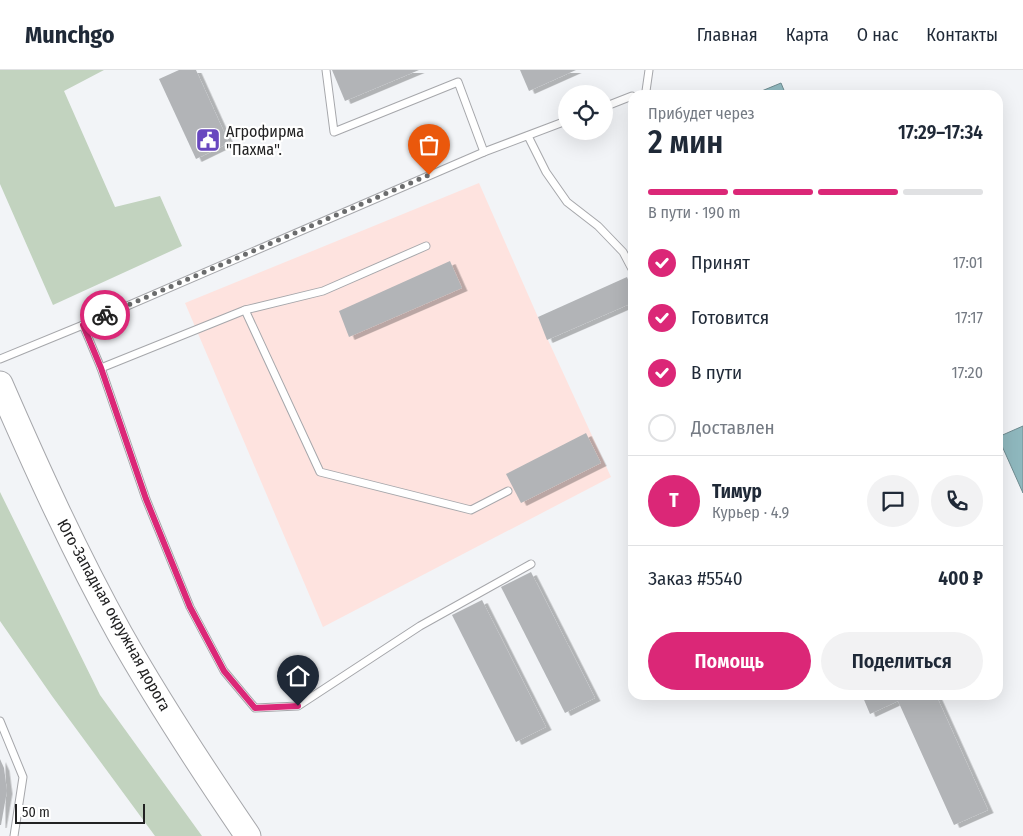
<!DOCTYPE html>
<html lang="ru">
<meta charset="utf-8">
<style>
body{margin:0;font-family:"Fira Sans Condensed",sans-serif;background:#f2f2f3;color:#1f2937;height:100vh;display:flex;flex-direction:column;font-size:19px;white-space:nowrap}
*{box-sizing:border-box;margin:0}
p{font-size:16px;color:#747a83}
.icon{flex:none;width:28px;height:28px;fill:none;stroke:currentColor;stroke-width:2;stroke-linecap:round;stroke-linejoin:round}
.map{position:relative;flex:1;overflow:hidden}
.drawer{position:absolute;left:628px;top:20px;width:375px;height:610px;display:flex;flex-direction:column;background:#fff;border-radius:15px;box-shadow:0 5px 20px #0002}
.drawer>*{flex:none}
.tools{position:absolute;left:558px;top:15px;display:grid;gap:10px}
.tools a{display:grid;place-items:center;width:55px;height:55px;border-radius:50%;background:#fff;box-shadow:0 5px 20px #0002;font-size:25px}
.scale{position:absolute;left:15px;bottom:12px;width:130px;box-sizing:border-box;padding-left:5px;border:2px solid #222223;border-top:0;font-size:14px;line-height:18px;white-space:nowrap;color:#222223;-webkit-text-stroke:4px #fff;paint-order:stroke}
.pin{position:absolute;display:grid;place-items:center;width:42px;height:42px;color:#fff;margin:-51px -21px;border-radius:50% 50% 50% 0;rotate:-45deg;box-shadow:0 0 5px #0007}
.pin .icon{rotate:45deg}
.courier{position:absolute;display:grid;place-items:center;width:50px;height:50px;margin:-25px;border:4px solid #db2777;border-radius:50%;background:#fff;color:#222;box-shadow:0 1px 6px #0007}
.summary em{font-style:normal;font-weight:600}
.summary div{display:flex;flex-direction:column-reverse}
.summary{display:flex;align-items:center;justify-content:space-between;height:85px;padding:0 20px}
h1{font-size:32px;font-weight:600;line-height:38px}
.bar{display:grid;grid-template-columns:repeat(4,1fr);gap:8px 5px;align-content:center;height:60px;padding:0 20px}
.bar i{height:6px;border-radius:4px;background:#e0e1e3}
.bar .current{background:#db2777}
.bar p{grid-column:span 4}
.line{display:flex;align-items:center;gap:12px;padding:0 20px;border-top:1px solid #e0e1e3}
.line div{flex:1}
.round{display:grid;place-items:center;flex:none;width:52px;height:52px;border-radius:26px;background:#f2f2f3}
ol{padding:0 20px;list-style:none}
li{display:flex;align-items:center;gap:15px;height:55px}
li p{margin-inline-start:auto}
li .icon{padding:5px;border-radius:50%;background:#db2777;color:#fff;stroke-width:4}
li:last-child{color:#747a83}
li i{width:28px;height:28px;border:2px solid #e0e1e3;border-radius:50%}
.action{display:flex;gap:10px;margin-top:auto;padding:10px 20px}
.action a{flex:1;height:58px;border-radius:30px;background:#db2777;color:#fff;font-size:20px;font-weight:600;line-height:58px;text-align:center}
.action a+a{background:#f2f2f3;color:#1f2937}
header{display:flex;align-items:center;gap:30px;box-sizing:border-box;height:70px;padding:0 25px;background:#fff;border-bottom:1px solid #e0e1e3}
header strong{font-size:24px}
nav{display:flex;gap:28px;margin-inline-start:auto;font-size:18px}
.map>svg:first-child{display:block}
.commercial{fill:#fee3df}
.green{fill:#c2d3bf}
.water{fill:#8fb8be;stroke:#6e8b90}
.building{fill:#b2b4b7;filter:url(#shadow)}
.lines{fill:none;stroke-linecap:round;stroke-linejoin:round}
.lane-casing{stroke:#a6a7ab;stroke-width:9}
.highway-casing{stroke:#a6a7ab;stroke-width:27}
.lane{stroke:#fff;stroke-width:7}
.highway{stroke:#fff;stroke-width:25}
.done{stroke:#6b6c6d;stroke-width:5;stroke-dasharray:0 9}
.route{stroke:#db2777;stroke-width:6}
.labels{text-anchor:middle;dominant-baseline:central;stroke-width:4.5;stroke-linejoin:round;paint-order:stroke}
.poi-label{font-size:16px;fill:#222223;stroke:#fff;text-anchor:start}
.street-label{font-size:16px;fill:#222223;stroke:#fff}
</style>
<header>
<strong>Munchgo</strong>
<nav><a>Главная</a><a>Карта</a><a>О нас</a><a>Контакты</a></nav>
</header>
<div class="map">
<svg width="1023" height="766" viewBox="0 0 1023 766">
<defs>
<filter id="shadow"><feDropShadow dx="5.5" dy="3" stdDeviation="0" flood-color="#0004"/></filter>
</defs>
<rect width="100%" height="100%" fill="#f2f4f7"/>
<path class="commercial" d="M479 113 548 270 611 407 323 557 185 233Z"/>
<g class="green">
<path d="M0 0H104L64 21 115 137 160 126 182 176 53 235 0 114Z"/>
<path d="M0 422 100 625 202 766H155L52 626 0 551Z"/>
</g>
<g class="water">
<path d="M781 13 786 25H752Z"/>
<path d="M1023 356V423L998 367Z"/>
</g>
<g class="building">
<path d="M179 0H196L229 73 196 89 159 9Z"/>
<path d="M332 0H419L345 31Z"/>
<path d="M520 0H576L529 21Z"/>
<path d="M450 191 462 218 349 267 339 241Z"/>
<path d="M627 207 632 219V233L547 270 538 247Z"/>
<path d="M586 363 601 393 521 433 506 404Z"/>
<path d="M531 502 595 628 565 643 501 517Z"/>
<path d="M482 530 546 657 516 672 452 545Z"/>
<path d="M862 625H936L988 740 954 755 898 631 870 644Z"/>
<path d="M0 689 4 698 7 721 1 755H0Z"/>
</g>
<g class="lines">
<defs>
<g id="lane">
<path d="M326 0 334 62 458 12 484 82"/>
<path d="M648 25 646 21 649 0"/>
<path d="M604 37 632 26"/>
<path d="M528 66 546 102 567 132 598 156 623 182 632 199"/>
<path d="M245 240 323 221 426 176"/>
<path d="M83 255 101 298 146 429 190 537 224 601 255 638 298 636 420 556 531 494"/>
<path d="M0 289 83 255 484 82 566 51"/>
<path d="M101 298 245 240 320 402 471 440 508 421"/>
<path d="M0 651 23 707 14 766"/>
</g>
<path id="highway" d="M0 314C37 399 75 483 120 564 159 633 203 700 248 766"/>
</defs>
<use href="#lane" class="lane-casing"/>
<use href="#highway" class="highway-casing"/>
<use href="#lane" class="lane"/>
<use href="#highway" class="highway"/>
</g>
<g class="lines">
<path class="done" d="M105 245 429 105"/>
<path class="route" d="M105 245 83 255 101 298 146 429 190 537 224 601 255 638 298 636"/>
</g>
<defs>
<symbol id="civic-square" viewBox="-11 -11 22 22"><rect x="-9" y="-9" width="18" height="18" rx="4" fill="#6847bf" stroke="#fff"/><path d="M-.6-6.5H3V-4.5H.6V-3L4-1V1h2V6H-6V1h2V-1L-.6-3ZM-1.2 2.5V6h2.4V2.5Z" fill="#fff"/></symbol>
</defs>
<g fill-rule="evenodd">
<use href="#civic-square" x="194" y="56" width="28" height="28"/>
</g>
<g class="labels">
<g class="poi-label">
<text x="226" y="61">Агрофирма<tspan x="226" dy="18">"Пахма".</tspan></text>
</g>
<g class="street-label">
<text transform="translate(114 545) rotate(61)">Юго-Западная окружная дорога</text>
</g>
</g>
</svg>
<div class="tools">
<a><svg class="icon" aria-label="locate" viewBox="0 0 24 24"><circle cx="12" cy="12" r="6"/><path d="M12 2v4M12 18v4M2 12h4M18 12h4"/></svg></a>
</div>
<div class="scale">50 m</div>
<div class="pin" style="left:429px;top:105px;background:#ea580c"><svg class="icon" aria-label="bag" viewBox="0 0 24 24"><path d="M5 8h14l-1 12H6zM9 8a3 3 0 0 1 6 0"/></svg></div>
<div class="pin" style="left:298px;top:636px;background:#1f2937"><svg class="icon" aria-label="home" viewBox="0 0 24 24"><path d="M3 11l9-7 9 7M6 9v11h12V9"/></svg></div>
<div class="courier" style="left:105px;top:245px"><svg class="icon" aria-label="bike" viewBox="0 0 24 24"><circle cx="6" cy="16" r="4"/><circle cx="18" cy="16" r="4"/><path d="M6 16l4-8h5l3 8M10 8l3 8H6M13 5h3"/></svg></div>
<section class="drawer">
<div class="summary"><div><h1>2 мин</h1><p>Прибудет через</p></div><em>17:29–17:34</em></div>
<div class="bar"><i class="current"></i><i class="current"></i><i class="current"></i><i></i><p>В пути · 190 m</p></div>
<ol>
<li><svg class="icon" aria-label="check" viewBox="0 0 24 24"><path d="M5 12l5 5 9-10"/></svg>Принят<p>17:01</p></li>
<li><svg class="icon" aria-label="check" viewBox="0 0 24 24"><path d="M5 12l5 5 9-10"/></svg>Готовится<p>17:17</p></li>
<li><svg class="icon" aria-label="check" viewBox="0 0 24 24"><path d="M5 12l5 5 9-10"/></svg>В пути<p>17:20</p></li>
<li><i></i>Доставлен</li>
</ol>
<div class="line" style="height:90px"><b class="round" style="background:#db2777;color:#fff">Т</b><div><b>Тимур</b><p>Курьер · 4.9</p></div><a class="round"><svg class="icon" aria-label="chat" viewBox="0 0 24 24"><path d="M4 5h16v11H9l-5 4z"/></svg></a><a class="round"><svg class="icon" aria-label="phone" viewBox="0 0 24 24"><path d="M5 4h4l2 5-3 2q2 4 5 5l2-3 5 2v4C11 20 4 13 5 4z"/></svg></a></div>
<div class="line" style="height:65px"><div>Заказ #5540</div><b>400 ₽</b></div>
<div class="action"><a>Помощь</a><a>Поделиться</a></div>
</section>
</div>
